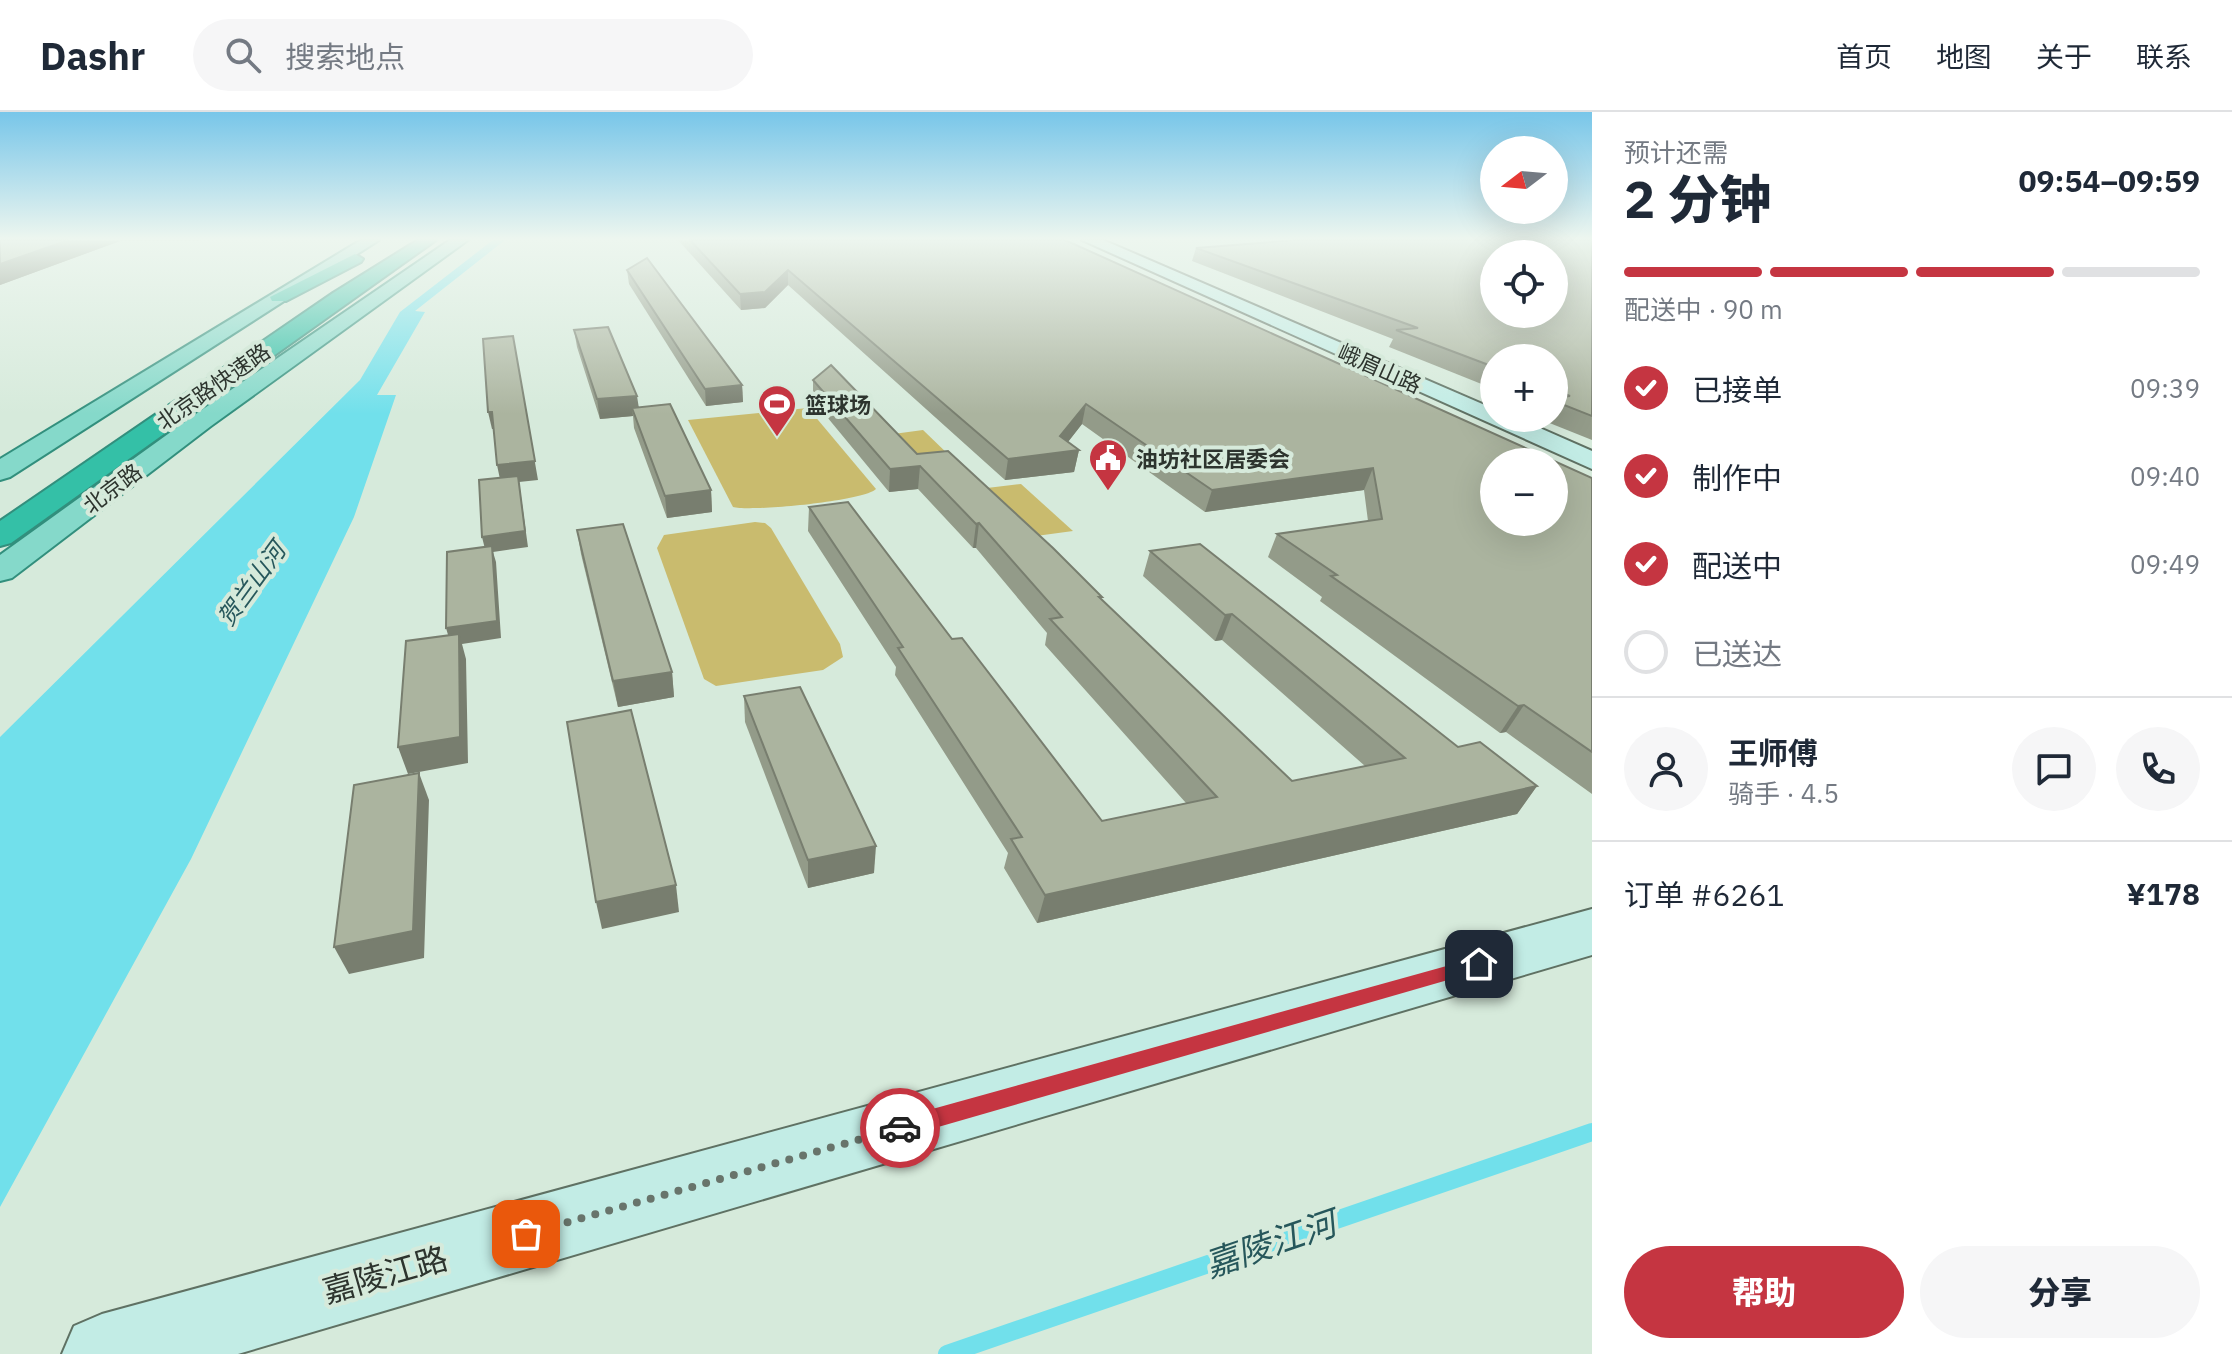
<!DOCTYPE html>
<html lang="zh">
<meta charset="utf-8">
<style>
body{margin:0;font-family:"IBM Plex Sans","Noto Sans SC",sans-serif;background:#f6f6f7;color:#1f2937;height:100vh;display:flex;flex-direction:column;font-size:30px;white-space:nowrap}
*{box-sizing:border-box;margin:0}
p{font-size:26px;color:#747a83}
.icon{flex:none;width:44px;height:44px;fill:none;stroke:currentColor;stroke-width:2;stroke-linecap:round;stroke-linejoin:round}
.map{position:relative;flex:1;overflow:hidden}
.drawer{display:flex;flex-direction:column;background:#fff;width:640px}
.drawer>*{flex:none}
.needle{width:52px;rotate:254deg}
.tools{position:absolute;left:1480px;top:24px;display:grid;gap:16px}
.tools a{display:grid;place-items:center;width:88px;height:88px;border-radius:50%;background:#fff;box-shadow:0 8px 32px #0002;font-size:40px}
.pin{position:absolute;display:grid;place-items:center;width:68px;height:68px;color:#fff;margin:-34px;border-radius:16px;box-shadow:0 4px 12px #0006}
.courier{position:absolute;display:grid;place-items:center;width:80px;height:80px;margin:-40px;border:6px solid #c53541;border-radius:50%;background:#fff;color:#222;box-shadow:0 2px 10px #0007}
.overview em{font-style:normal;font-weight:800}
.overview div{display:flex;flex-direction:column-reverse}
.overview{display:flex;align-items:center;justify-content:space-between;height:136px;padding:0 32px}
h1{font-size:52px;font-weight:800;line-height:60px}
.bar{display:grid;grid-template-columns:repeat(4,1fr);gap:12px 8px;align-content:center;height:96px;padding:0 32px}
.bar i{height:10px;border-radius:6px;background:#e0e1e3}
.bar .selected{background:#c53541}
.bar p{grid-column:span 4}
.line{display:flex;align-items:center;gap:20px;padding:0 32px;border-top:2px solid #e0e1e3}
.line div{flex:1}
.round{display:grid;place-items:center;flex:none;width:84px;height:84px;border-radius:42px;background:#f6f6f7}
ol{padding:0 32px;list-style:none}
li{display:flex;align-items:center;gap:24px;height:88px}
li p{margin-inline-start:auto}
li .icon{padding:8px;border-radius:50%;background:#c53541;color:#fff;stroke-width:4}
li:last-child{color:#747a83}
li i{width:44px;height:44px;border:4px solid #e0e1e3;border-radius:50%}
.button{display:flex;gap:16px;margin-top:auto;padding:16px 32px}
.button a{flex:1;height:92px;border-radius:48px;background:#c53541;color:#fff;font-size:32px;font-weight:800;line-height:92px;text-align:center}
.button a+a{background:#f6f6f7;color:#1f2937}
header{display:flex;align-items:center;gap:48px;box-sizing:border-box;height:112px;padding:0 40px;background:#fff;border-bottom:2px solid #e0e1e3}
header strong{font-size:38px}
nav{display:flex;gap:44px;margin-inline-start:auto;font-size:28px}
.search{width:560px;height:72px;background:#f6f6f7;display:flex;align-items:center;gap:20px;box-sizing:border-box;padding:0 28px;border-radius:44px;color:#747a83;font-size:30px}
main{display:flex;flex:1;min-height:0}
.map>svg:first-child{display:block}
.green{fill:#c9bb6e}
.water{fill:#71e0eb}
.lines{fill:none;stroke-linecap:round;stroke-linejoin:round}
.stream{stroke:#71e0eb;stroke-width:18}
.secondary-casing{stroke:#5f7163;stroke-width:4}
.primary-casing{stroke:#328f7d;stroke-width:4}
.highway-casing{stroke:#328f7d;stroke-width:4}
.secondary{fill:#c2ece5;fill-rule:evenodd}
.primary{fill:#85d9ca;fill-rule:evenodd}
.highway{fill:#34c0a7;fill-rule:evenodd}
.wall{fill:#939b89}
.shaded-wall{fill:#787e6f}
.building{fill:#abb49f;stroke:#787e6f;stroke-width:2;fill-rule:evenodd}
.route{fill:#c53541}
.done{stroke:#68746b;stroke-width:8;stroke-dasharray:0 14.4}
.labels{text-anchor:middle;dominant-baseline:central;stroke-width:8;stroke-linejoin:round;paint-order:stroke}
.far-street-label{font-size:22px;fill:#2d342e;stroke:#d6eadb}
.far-poi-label{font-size:22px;font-weight:bold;fill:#2d342e;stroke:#d6eadb;text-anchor:start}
.far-water-label{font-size:24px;font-style:italic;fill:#26575b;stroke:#d6eadb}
.near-street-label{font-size:32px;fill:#2d342e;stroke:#d6eadb}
.near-water-label{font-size:34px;font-style:italic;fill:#26575b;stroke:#d6eadb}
</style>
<header>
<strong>Dashr</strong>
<div class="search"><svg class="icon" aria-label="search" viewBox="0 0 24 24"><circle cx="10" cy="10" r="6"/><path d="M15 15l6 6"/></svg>搜索地点</div>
<nav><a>首页</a><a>地图</a><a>关于</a><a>联系</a></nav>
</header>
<main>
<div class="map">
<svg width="1592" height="1242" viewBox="0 0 1592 1242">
<rect width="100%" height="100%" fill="#d6eadb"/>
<g class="green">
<path d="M808 296 876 377C864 389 751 400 733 395L688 308Z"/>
<path d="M923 318 951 345 912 350 886 323Z"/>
<path d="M1021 372 1073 419 1036 424 987 376Z"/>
<path d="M755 410 765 411 771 416 840 532 843 545 823 558 716 574 704 567 657 436 664 423Z"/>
</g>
<path class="water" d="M493 128H505L415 199 425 200 377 283H396L354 405 191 747 0 1095V625L360 268 400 200Z"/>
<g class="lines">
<path class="stream" d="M947 1242 1592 1020"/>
<defs>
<g id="secondary">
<path d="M1082 128H1103L1494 297V306H1517L1592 339V357Z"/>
<path d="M1592 797V843L238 1242H62L74 1214 102 1202Z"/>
</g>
<g id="primary">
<path d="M361 128H379L10 365 0 368V347Z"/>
<path d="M450 128H468L211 314 12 466 0 469V443L193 304Z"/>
</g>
<g id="highway">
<path d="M418 128H436L11 431 0 434V409L333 181Z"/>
<path d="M355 142 363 147 361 150 286 189H272L270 185Z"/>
</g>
</defs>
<use href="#secondary" class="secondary-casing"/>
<use href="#primary" class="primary-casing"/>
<use href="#highway" class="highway-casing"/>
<use href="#secondary" class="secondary"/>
<use href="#primary" class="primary"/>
<use href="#highway" class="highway"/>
</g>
<g class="wall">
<path d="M0 128H201L198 129H120L0 173Z"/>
<path d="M678 128H1065L1592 366V682L1506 620 1500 621 1320 489 1322 485 1268 445 1277 422 1368 409 1364 378 1205 400 1082 312 1068 330 1079 338 1074 360 1005 368 788 173 765 196 741 198Z"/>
<path d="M1592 128V328L1537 306H1554V246H1494V277L1389 235 1393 227 1192 149 1196 136Z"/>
<path d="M627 158 742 273 743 290 706 294 629 172Z"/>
<path d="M574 218 639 295 711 378 712 400 667 406 634 316 633 304 600 307 577 235Z"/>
<path d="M813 268 917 342 1101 488 1292 669 1365 654 1222 528 1215 529 1143 464 1150 439 1458 635 1537 674 1517 702 1037 811 1004 756 1008 741 895 563 896 555 808 419 809 395 952 527 1102 709 1186 691 1045 533 1047 521 976 436H973L918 377 889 380 813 288Z"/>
<path d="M577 418 672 560 674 585 618 595 581 442Z"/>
<path d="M744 584 874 761 808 776 745 610Z"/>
</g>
<g class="shaded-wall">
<path d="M69 128 120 129 0 173V152Z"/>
<path d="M788 158V173L765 196 741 198 740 182Z"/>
<path d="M513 224 538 368 519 370 528 435 493 440 496 450 501 526 462 532 466 547 468 651 408 662 398 635 451 533 446 516 486 441 482 425 501 372 497 353Z"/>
<path d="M742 273 743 290 706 294 705 277Z"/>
<path d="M637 284 640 303 632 296 633 304 600 307 597 287Z"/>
<path d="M1086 292 1082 312 1060 340 1079 338 1074 360 1005 368 1008 347 1060 324Z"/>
<path d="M488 300H492L496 317H492Z"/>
<path d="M920 354 918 377 889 380 890 357Z"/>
<path d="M1373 356 1364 378 1205 400 1212 378Z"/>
<path d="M711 378 712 400 667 406 665 384Z"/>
<path d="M979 411 976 436H973L976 412Z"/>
<path d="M1232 502 1222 528 1215 529 1225 503Z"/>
<path d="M672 560 674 585 618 595 613 569Z"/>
<path d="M1524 593 1506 620 1500 621 1518 594Z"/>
<path d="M419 661 429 688 424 846 349 862 334 835Z"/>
<path d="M1537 674 1517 702 1037 811 1045 783Z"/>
<path d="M876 734 874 761 808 776V748Z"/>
<path d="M676 773 679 800 602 817 596 790Z"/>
</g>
<g class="building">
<path d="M0 128H69L0 152Z"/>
<path d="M690 128H1065L1592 366V640L1524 593 1518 594 1331 464 1337 463 1277 422 1382 407 1373 356 1212 378 1086 292 1060 324 1079 338 1008 347 788 158 765 180 740 182ZM1494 350H1554V410H1494Z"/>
<path d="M1296 128H1592V304L1554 289V286L1570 284 1554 278V246H1494V255L1396 218 1418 216 1196 136ZM1494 142H1554V202H1494Z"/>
<path d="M647 146 742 273 705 277 627 158Z"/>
<path d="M608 215 637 284 597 287 574 218Z"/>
<path d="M513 224 535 349 497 353 492 300H488L483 227Z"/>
<path d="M831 253 917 342 948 339 1053 436 1102 485H1099L1292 669 1405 646 1232 502 1225 503 1150 439 1200 432 1458 635 1480 630 1537 674 1045 783 1011 727 1022 725 898 536 903 535 809 395 848 390 952 527 962 526 1102 709 1217 685 1050 507 1062 505 979 411 976 412 920 354 890 357 813 268Z"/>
<path d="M670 292 711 378 665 384 632 296Z"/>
<path d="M518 364 525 419 482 425 479 368Z"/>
<path d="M623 412 672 560 613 569 577 418Z"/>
<path d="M492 434 497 509 446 516 447 440Z"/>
<path d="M459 522 460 625 398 635 406 529Z"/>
<path d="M800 575 876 734 808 748 744 584Z"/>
<path d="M631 598 676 773 596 790 567 610Z"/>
<path d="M419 661 413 819 334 835 354 673Z"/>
</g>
<linearGradient id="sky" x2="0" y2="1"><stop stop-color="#78c6e9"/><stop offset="0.42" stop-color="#edf6ef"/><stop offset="1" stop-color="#edf6ef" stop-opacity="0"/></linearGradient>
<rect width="1592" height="302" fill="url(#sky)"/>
<path class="route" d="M1479 845 1487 852 1479 859 900 1026 893 1023 890 1016 893 1009 900 1006Z"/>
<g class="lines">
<path class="done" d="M526 1122 900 1016"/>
</g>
<defs>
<symbol id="stadium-pin" viewBox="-11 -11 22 30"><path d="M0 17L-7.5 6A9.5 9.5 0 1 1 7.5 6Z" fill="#c53541" stroke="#d6eadb"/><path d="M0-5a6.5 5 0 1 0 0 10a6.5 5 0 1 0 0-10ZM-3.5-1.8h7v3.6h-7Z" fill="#fff"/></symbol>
<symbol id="civic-pin" viewBox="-11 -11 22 30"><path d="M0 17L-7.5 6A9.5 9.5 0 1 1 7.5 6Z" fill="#c53541" stroke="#d6eadb"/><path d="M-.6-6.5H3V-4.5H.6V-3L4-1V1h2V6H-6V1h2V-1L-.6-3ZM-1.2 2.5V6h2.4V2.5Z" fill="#fff"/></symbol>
</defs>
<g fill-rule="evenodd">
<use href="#stadium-pin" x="755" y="270" width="44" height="60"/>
<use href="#civic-pin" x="1086" y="324" width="44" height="60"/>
</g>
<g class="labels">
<g class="far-street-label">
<text transform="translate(1380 256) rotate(24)">峨眉山路</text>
<text transform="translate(213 274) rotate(-35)">北京路快速路</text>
<text transform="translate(112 376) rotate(-37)">北京路</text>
</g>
<g class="far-poi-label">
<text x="805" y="292">篮球场</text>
<text x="1136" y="346">油坊社区居委会</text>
</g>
<g class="far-water-label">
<text transform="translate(251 472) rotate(-54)">贺兰山河</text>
</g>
<g class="near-street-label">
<text transform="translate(385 1162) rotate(-16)">嘉陵江路</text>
</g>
<g class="near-water-label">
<text transform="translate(1270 1131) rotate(-19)">嘉陵江河</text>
</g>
</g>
</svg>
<div class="tools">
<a><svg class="needle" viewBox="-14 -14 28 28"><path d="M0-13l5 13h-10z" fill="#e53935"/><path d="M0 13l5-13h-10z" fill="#747a83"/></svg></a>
<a><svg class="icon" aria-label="locate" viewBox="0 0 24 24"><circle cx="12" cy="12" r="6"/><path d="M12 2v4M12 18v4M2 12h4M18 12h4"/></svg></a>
<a>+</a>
<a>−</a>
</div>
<div class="pin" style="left:526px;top:1122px;background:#ea580c"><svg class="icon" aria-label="bag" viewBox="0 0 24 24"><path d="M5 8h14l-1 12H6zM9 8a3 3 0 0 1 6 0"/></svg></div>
<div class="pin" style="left:1479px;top:852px;background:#1f2937"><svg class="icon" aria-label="home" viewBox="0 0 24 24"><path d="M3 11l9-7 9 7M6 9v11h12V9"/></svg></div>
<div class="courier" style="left:900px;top:1016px"><svg class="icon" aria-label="car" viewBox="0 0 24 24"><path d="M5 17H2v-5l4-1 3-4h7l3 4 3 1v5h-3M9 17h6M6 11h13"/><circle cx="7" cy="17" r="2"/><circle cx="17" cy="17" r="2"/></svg></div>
</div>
<section class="drawer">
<div class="overview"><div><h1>2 分钟</h1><p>预计还需</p></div><em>09:54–09:59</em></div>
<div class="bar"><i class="selected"></i><i class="selected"></i><i class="selected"></i><i></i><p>配送中 · 90 m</p></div>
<ol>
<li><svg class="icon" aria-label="check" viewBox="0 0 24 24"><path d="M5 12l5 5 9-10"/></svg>已接单<p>09:39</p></li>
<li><svg class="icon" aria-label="check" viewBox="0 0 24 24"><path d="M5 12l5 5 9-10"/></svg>制作中<p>09:40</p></li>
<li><svg class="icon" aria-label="check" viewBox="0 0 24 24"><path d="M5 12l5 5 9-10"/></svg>配送中<p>09:49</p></li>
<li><i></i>已送达</li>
</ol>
<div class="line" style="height:144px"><a class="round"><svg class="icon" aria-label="person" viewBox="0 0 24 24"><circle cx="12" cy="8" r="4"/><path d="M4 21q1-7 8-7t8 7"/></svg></a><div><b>王师傅</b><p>骑手 · 4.5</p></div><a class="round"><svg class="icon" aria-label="chat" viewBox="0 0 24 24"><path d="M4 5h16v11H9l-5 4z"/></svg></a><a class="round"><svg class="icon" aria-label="phone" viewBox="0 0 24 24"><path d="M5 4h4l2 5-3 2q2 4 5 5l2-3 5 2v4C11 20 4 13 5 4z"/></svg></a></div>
<div class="line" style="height:104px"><div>订单 #6261</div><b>¥178</b></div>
<div class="button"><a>帮助</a><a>分享</a></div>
</section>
</main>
